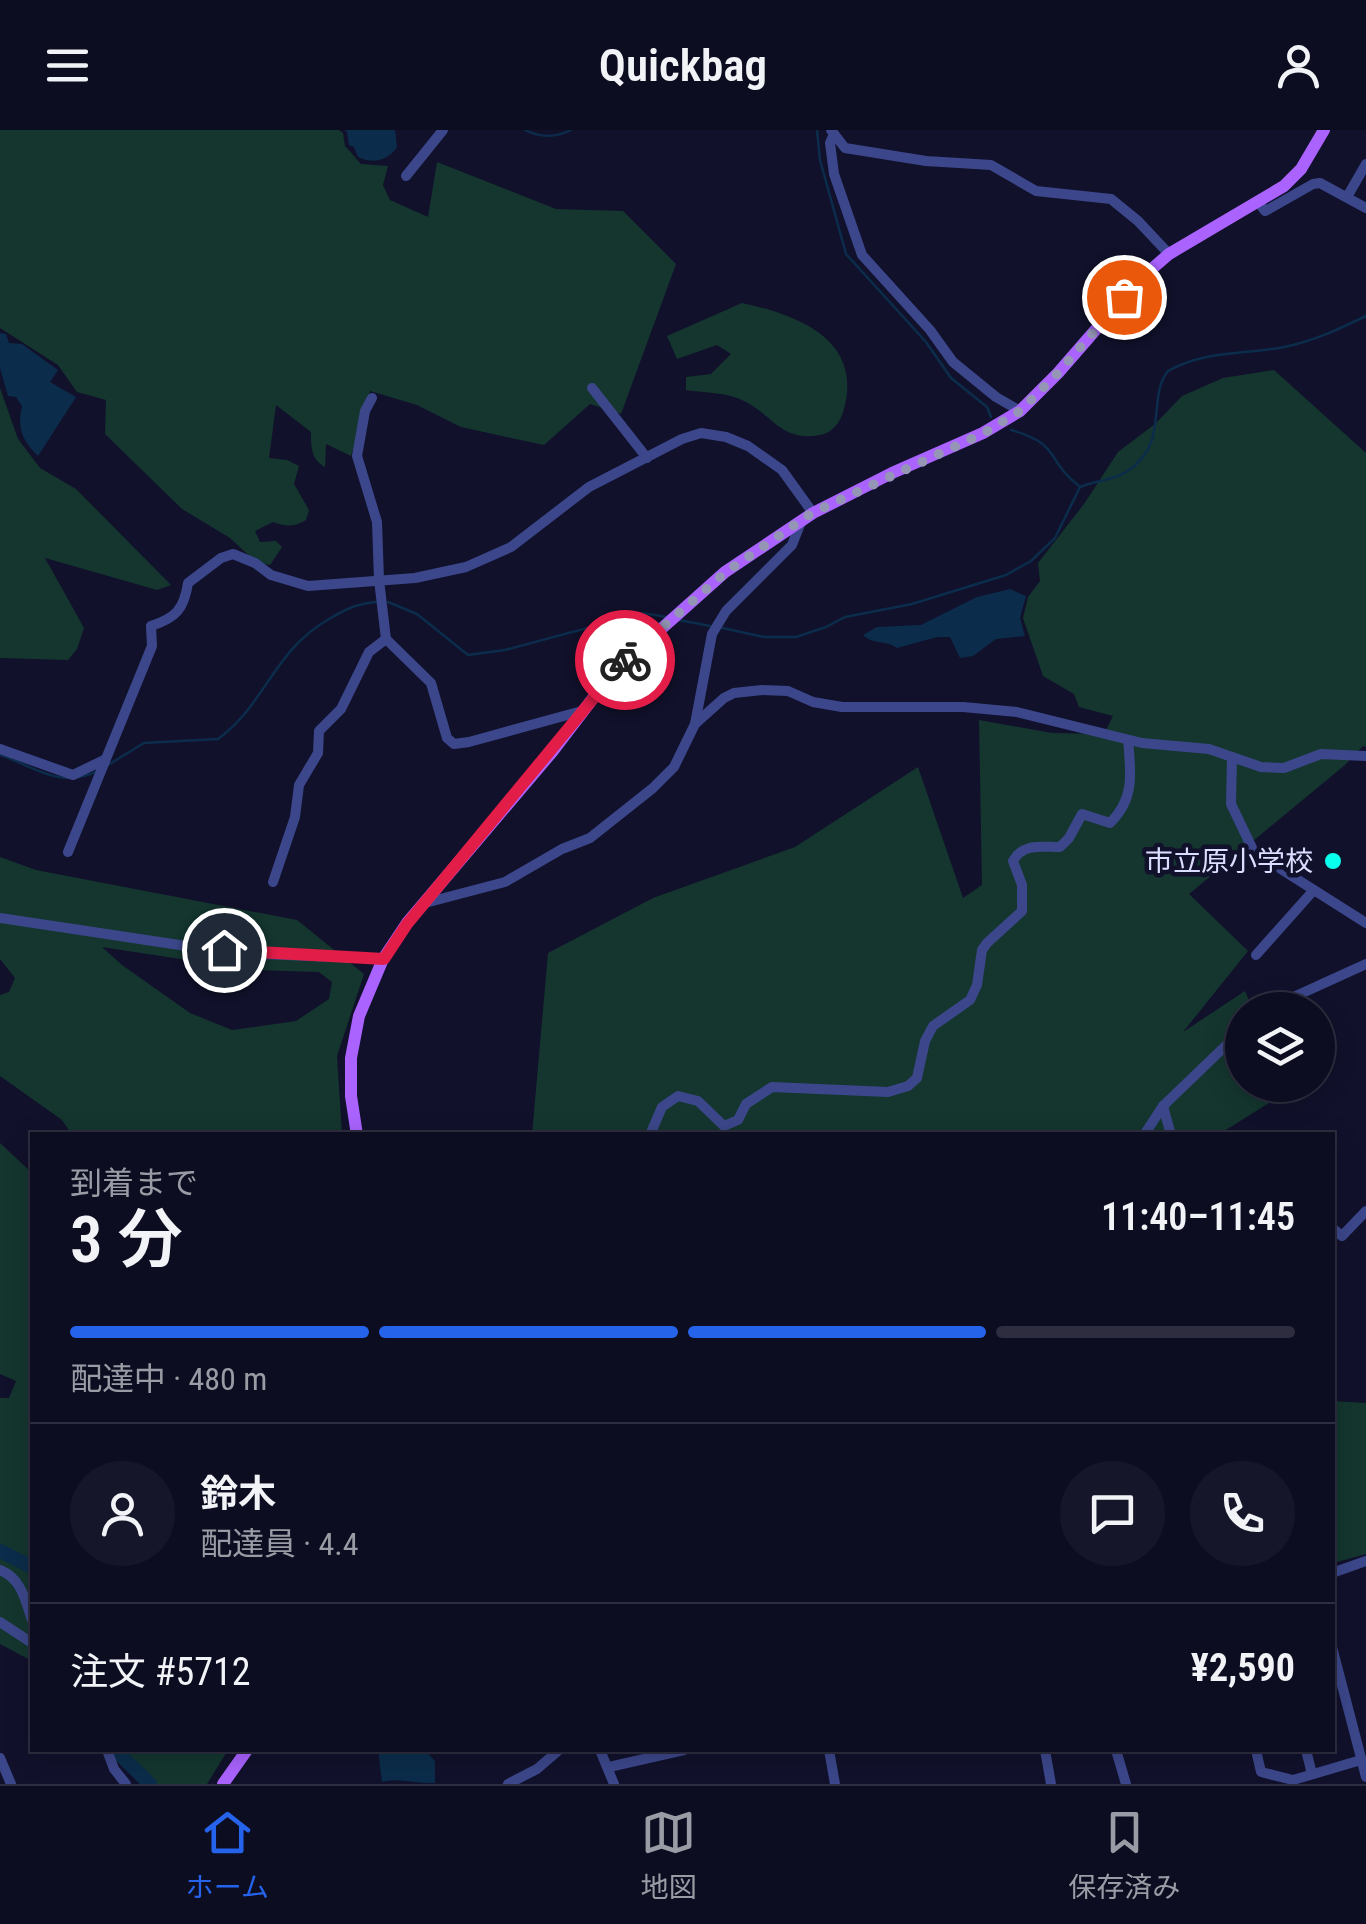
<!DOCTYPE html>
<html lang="ja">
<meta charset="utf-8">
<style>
body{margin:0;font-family:"Roboto Condensed","Noto Sans JP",sans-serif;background:#16162a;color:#f1f3f6;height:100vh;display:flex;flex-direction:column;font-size:38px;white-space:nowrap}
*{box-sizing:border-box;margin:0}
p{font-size:32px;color:#9a9ca5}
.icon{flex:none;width:55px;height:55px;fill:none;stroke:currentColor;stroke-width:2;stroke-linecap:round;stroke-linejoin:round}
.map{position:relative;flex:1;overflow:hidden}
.side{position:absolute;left:30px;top:1002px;width:1305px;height:620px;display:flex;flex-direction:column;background:#0d0d21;border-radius:0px;box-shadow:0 5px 25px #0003,0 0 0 2px #2d2d3f}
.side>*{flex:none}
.fabs{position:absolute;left:1225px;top:862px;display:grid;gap:20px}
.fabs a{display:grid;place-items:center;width:110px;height:110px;border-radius:50%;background:#0d0d21;box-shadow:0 5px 25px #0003,0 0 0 2px #2d2d3f;font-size:50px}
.pin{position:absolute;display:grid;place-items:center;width:85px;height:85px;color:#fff;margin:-42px;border:5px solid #fff;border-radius:50%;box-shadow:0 2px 10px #0007}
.courier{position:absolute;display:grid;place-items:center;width:100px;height:100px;margin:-50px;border:8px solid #e11d48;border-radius:50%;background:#fff;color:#222;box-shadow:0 2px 12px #0007}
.headline em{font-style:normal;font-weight:600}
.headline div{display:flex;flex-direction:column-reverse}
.headline{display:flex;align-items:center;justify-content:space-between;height:170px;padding:0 40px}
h1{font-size:65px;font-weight:600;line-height:75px}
.bar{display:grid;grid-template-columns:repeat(4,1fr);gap:15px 10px;align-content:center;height:120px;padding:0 40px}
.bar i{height:12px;border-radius:8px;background:#2d2d3f}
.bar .active{background:#2563eb}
.bar p{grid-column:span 4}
.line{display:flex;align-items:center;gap:25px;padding:0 40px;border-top:2px solid #2d2d3f}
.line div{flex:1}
.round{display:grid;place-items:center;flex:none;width:105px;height:105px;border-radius:52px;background:#16162a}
header{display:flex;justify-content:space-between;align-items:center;height:130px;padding:0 40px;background:#0d0d21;font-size:45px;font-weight:600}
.tab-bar{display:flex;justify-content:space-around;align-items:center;height:140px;border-top:2px solid #2d2d3f;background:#0d0d21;font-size:28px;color:#9a9ca5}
.tab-bar a{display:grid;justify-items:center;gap:5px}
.tab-bar .active{color:#2563eb}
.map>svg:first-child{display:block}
.green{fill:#14362f;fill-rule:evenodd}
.water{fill:#0b2d4b}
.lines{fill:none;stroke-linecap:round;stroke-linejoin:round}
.stream{stroke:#0b2d4b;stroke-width:2.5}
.river{stroke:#0b2d4b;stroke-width:14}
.minor{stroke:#3c478b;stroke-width:10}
.major{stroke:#aa63ff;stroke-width:12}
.done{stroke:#9596b5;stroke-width:10;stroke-dasharray:0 18}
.route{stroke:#e11d48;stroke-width:12}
.poi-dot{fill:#08ffed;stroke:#11112c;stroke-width:4}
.labels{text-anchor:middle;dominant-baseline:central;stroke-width:9;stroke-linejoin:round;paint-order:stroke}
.poi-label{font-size:28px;fill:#dcdeff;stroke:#11112c;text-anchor:end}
</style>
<header><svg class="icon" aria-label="menu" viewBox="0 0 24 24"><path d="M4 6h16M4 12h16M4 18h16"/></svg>Quickbag<svg class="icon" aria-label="person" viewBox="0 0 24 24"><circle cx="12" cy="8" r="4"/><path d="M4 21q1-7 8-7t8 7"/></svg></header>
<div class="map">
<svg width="1366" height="1654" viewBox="0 0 1366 1654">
<rect width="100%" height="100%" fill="#11112c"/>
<g class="green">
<path d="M0 0H339L343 3 345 16 361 34 388 36 383 55 390 70 428 87 437 32 556 79 623 81 676 134 621 284 590 274 544 315 461 297 417 275 370 261 351 326 326 314 325 337C311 330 311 316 311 302L276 275 269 328 287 330 299 336 294 354 309 380 306 390C294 397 286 397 273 392L255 401 260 412 276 411 282 417 270 435 256 432 230 408 182 379 105 304 106 270 77 262 58 235 0 198Z"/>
<path d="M742 173C797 185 863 209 844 279 841 291 833 303 820 305 782 312 773 286 746 272 728 262 705 263 686 260V247L711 244 731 224 717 215 677 229 667 206Z"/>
<path d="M1274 240 1366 323V617L1363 616 1345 635 1189 764 1248 821 1183 902 1245 861 1253 880H1242V955H1277L1275 969 1218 1005H532L548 823 653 768 795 717 918 637 963 768 982 755 979 590 1052 603 1104 604 1113 586 1079 577 1074 564 1043 546 1023 488 1028 467 1040 451 1038 433 1084 374 1118 322 1155 294 1182 266 1223 248Z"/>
<path d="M0 258 18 309 40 338 76 359 171 455 157 460 45 428 84 498 77 519 68 530 0 528Z"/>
<path d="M0 727 36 740 297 790 364 844 337 926 342 1005H238L218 1002 209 1005H72L62 990 0 946V865L9 862 15 848 0 829ZM102 817 252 840 319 842 332 852 329 869 296 891 232 900 190 883 122 835Z"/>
<path d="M0 1013 32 1043V1531L0 1514V1268H9L16 1251 0 1244Z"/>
<path d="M1332 1271 1366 1273V1424L1333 1433Z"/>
<path d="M124 1620H228L207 1654H143Z"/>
</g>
<g class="water">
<path d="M344 0H395L397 17C388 31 372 34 358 27L354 17 349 15 347 2Z"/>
<path d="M0 203 6 204 9 213 22 214 58 240 50 252 76 267 38 326C22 310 17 298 22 276L16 267 8 266 0 238Z"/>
<path d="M1010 459 1026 466 1020 488 1025 506 996 509 973 526 960 528 950 507H937L897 518C887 510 873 515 863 505L877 497 921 495 977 467Z"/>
<path d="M378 1620H425L435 1631V1653C418 1654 397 1647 382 1652Z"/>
</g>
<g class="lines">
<g class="stream">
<path d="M525 0C541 8 555 8 571 0"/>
<path d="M817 0 820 30 846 124 926 212 951 248 987 277 991 287"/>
<path d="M1011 300C1062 314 1045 330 1079 356"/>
<path d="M388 472 417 484 468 525 505 520 643 483 666 487"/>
<path d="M679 490 710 496"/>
<path d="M718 497 764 507H796L826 497 845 487 912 474 1006 445 1031 431 1055 408 1080 357C1094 351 1114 350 1126 342 1171 314 1146 268 1168 241 1205 220 1244 225 1284 217 1314 211 1339 199 1366 186"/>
<path d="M0 625C33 636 62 660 97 641"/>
<path d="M108 635 144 613 218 609C265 575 274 520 329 489 346 479 360 472 380 472"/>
</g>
<g class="river">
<path d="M0 1421 32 1437"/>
<path d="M115 1620 150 1654"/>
</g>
<g class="minor">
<path d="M831 0 845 18 926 31 991 35 1036 61 1111 69 1138 91 1169 124"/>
<path d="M834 4 830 13 834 44 862 125 930 200 953 232 996 267 1020 281"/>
<path d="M406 46 443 0"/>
<path d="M1347 67 1366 34"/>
<path d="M1259 73 1265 81 1269 79 1313 54 1320 53 1366 78"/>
<path d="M592 258 647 328"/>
<path d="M372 268 365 281 357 326 377 392 379 450 386 509 431 553 447 608 454 614 469 612 582 581"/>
<path d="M695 594 724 568 734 563 762 560 788 561 813 572 842 577H963L1017 582 1142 613 1209 619 1261 637 1284 638 1321 624 1366 626"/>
<path d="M0 619 73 645 104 630"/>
<path d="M1232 627 1231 674 1254 722 1366 793"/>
<path d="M68 722 152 516 151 496C176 488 184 479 188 453L221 428 233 424 255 433 271 445 308 456 415 448 466 437 511 417 589 357 682 309 701 303 726 307 748 316 782 340 813 383"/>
<path d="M273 752 295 687 299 655 318 623 319 601 341 579 369 522 386 509"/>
<path d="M425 773 505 752 562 719 590 708 653 658 674 637 695 594 712 504 726 481 792 415 801 392"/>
<path d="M0 788 186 816 262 824 383 829"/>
<path d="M1256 825 1313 761"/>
<path d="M1265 880 1366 834"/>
<path d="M1163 976 1171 1005"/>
<path d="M650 1005 662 977 678 966 698 971 724 996 738 990 746 974 772 957 888 962 908 956 917 948 925 911 933 896 970 870 977 855 982 820 987 813 1022 781V755L1013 731C1023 713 1041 717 1060 717L1069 708 1082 684 1110 693C1135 669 1131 643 1128 610"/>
<path d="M1144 1005 1163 976 1242 900"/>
<path d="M1332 1098 1342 1106 1366 1081"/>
<path d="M0 1440C22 1449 25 1470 32 1490"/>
<path d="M1332 1443 1366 1431"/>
<path d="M0 1492 32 1513"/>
<path d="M1332 1517 1366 1647"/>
<path d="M107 1620 114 1639 126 1654"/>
<path d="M600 1620 614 1654"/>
<path d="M829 1620 835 1654"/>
<path d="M1045 1620 1051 1654"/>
<path d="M1116 1620 1126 1654"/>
<path d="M1256 1620 1261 1642 1293 1650 1361 1630"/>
<path d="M1306 1620 1312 1644"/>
<path d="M0 1628 11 1654"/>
<path d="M609 1637 684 1620"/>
<path d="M508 1654 537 1639 559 1620"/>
</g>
<g class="major">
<path d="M357 1005 351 966V928L359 886 383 829 407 793 552 622 613 542 725 442 813 383 892 343 983 303 1020 281 1058 243 1139 150 1169 124 1284 56 1301 39 1324 0"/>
<path d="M223 1654 247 1620"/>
</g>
</g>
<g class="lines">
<path class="done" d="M625 530 726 442 812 383 984 303 1020 281 1058 243 1124 167"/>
<path class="route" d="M224 820 384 829 407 794 625 530"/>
</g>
<circle class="poi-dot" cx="1333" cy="731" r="10"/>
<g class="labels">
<g class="poi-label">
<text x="1313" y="731">市立原小学校</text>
</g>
</g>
</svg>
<div class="fabs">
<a><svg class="icon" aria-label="layers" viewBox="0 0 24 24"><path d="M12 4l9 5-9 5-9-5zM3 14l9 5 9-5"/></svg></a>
</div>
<div class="pin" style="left:1124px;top:167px;background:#ea580c"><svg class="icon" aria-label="bag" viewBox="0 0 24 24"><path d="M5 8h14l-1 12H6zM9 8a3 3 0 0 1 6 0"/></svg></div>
<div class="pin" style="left:224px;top:820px;background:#1f2937"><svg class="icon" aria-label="home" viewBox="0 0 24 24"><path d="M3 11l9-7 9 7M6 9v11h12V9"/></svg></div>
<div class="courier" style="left:625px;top:530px"><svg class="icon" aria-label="bike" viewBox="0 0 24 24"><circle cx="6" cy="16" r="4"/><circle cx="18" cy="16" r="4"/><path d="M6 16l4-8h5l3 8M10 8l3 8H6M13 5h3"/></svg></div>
<section class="side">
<div class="headline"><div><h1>3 分</h1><p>到着まで</p></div><em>11:40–11:45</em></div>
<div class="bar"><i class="active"></i><i class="active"></i><i class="active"></i><i></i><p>配達中 · 480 m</p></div>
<div class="line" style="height:180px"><a class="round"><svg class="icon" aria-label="person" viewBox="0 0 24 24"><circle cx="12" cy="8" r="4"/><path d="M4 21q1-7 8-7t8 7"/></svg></a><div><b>鈴木</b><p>配達員 · 4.4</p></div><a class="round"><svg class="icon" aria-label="chat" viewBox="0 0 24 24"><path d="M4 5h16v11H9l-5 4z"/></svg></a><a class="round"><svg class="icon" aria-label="phone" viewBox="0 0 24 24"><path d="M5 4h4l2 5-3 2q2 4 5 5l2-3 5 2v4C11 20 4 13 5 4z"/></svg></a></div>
<div class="line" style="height:130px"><div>注文 #5712</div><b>¥2,590</b></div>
</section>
</div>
<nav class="tab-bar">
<a class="active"><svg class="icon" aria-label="home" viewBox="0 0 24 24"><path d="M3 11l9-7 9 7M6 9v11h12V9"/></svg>ホーム</a>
<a><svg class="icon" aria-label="map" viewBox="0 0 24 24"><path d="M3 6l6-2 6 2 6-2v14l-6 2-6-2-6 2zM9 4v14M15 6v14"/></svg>地図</a>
<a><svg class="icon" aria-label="saved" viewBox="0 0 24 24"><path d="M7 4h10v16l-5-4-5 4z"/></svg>保存済み</a>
</nav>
